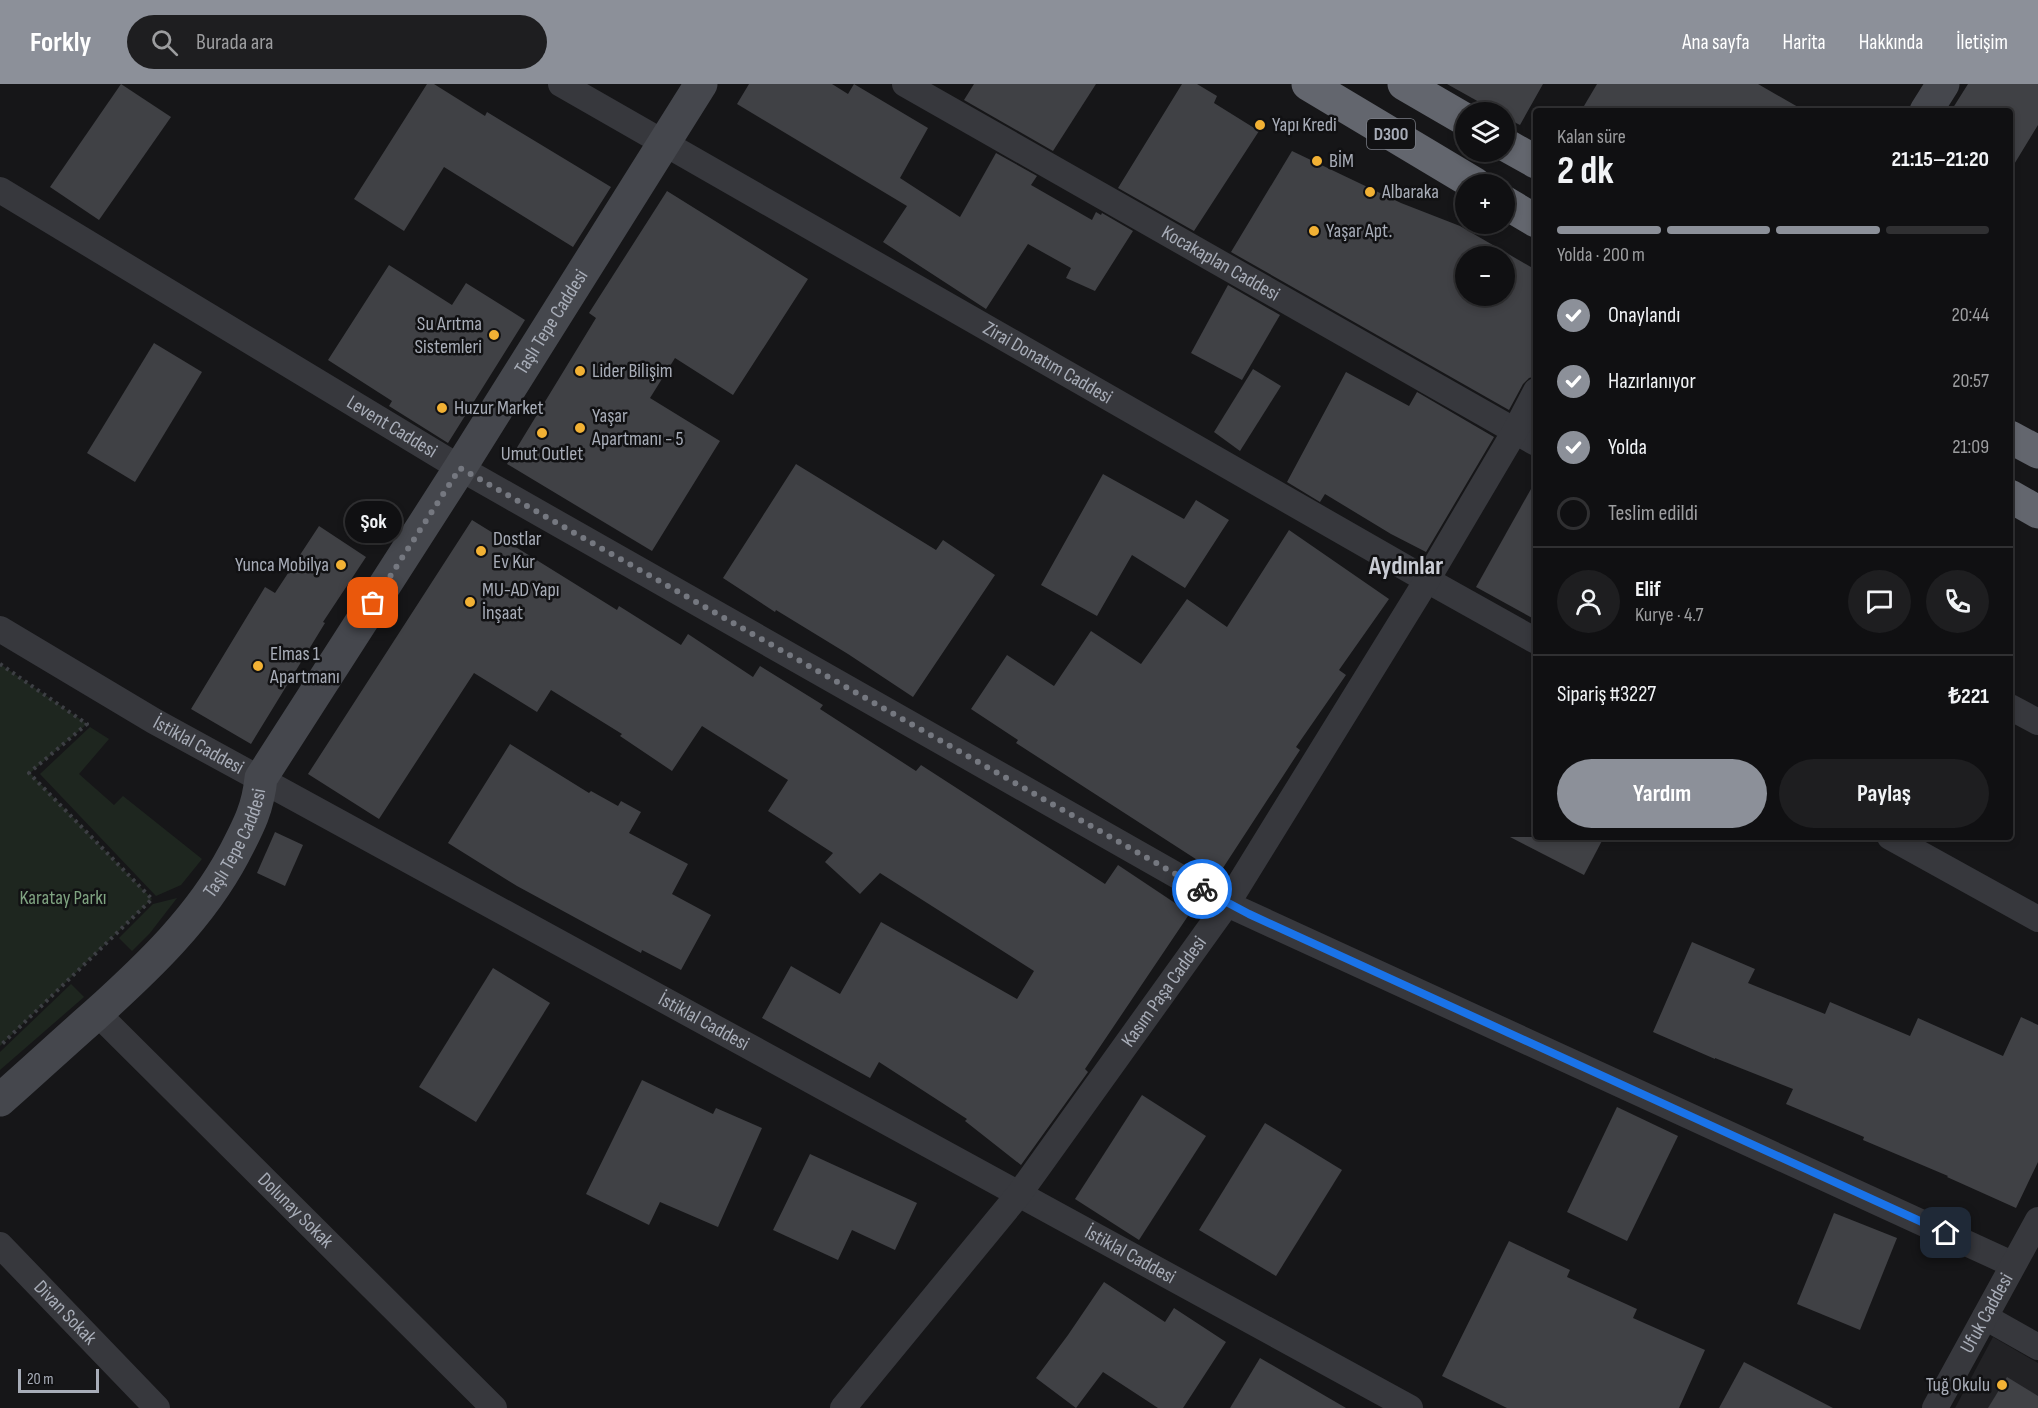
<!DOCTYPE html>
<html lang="tr">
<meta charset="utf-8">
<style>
body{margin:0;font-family:"Sofia Sans Condensed",sans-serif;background:#1e1e20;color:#f1f3f6;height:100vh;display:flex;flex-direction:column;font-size:22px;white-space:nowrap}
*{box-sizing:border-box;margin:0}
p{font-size:20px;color:#9c9d9f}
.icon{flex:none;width:33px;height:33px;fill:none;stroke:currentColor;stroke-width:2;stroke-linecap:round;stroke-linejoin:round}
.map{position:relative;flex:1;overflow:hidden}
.side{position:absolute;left:1533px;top:24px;width:480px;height:732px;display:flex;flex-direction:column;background:#101012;border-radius:6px;box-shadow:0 3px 9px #0003,0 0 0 2px #303032}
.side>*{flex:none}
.fabs{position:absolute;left:1455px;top:18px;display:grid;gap:12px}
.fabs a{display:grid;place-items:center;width:60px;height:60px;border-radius:50%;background:#101012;box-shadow:0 3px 9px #0003,0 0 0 2px #303032;font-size:30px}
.scale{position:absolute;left:18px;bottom:15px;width:81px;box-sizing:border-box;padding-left:6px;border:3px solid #a8adb8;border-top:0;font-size:16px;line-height:21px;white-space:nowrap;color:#a8adb8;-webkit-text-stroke:4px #111113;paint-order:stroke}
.pin{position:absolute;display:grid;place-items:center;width:51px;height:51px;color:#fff;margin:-26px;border-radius:12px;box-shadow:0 3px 9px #0006}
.courier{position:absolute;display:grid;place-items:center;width:60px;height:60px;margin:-30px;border:4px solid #1a73e8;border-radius:50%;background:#fff;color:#222;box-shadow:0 2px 8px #0007}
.bubble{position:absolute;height:42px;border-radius:21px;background:#101012;box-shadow:0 3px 9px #0003,0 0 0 2px #303032;font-size:20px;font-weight:700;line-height:42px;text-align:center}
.summary em{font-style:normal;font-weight:700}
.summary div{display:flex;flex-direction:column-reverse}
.summary{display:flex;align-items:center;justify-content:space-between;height:102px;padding:0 24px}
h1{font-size:39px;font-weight:700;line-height:45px}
.bar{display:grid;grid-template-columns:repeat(4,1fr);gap:9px 6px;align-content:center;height:72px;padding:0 24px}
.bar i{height:8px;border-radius:4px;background:#303032}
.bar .current{background:#8c9099}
.bar p{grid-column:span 4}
.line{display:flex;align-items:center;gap:15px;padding:0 24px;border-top:2px solid #303032}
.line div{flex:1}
.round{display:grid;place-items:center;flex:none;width:63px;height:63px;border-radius:32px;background:#1e1e20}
ol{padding:0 24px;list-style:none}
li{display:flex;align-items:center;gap:18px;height:66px}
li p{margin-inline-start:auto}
li .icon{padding:6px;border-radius:50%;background:#8c9099;color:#fff;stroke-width:4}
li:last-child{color:#9c9d9f}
li i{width:33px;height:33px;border:3px solid #303032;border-radius:50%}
.primary-button{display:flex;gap:12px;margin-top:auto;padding:12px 24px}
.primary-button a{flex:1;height:69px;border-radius:36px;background:#8c9099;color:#fff;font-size:24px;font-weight:700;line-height:69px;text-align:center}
.primary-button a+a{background:#1e1e20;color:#f1f3f6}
header{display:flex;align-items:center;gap:36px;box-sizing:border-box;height:84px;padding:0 30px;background:#8c9099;color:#fff}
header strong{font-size:28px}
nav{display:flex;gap:33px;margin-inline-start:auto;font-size:21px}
.search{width:420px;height:54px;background:#1e1e20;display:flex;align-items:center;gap:15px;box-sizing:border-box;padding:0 21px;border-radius:33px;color:#9c9d9f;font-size:22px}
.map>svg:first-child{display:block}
.built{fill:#222225}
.green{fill:#1e261f}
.building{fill:#404145;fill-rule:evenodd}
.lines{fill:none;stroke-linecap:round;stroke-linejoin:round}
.path{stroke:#3d3f44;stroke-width:4;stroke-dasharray:3 4.5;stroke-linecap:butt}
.street{stroke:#37383d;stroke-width:26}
.secondary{stroke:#45474d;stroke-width:33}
.highway{stroke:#63666e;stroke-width:33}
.done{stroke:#757880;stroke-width:6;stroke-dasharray:0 10.8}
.route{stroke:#1a73e8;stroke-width:8}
.poi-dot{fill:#f2b134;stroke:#111113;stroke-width:2}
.labels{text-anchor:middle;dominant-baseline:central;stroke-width:5;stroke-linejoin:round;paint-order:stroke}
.shield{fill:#111113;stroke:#7b7e86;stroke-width:1.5}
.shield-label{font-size:18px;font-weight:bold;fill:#a8adb8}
.poi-label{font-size:20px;fill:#a8adb8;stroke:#111113;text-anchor:start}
.street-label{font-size:20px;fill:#a8adb8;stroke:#111113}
.park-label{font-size:20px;fill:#7fa381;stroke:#111113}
.district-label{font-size:26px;font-weight:bold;fill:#c9ccd4;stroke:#111113}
</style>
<header>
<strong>Forkly</strong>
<div class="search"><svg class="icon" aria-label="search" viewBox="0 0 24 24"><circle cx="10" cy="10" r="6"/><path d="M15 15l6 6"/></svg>Burada ara</div>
<nav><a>Ana sayfa</a><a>Harita</a><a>Hakkında</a><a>İletişim</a></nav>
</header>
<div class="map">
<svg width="2038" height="1324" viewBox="0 0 2038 1324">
<rect width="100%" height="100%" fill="#161618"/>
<path class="built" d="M1993 1253 2038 1279V1324H1955Z"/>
<g class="green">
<path d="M0 580 87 640 30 689 152 815 0 962Z"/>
<path d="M90 643 109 655 79 690 114 721 123 712 202 775 181 801 156 812 40 690Z"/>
<path d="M177 814 150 849 132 867 119 854 153 820Z"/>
<path d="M71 900 84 913 0 986V968Z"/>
</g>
<g class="building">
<path d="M121 0 171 33 99 136 50 103Z"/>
<path d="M427 0H434L485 32 487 28 611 103 573 163 444 83 404 147 354 115Z"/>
<path d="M749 0H832L848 10 854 0 928 44 900 94 960 133 996 69 1037 92 1031 101 1092 136 1096 128 1101 131 1102 129 1133 147 1095 207 1066 194 1071 184 1028 160 986 225 883 158 907 122 737 20Z"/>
<path d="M974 0H1096L1053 67 964 16Z"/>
<path d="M1182 0H1197L1217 12 1214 19 1259 47 1194 147 1118 104Z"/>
<path d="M1447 0H1543L1520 41 1504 33V28H1497Z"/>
<path d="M1597 0H1758L1805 27H1581Z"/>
<path d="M1968 0H2038V41L2010 87V27H1951Z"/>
<path d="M1292 67 1401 119 1460 142 1536 186V292L1529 294 1523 300 1509 326 1231 168ZM1466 172H1504V212H1466Z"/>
<path d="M667 107 808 195 733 311 675 274 650 314 720 357 652 467 507 380 596 234 589 229Z"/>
<path d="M389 181 452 221 466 199 525 236 448 359 389 322 392 317 328 276Z"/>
<path d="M1228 201 1280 231 1242 296 1191 269Z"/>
<path d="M154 259 202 288 135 398 87 369Z"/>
<path d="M1253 285 1281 302 1240 367 1214 348Z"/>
<path d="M1346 288 1409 322 1417 308 1494 353 1426 468 1391 450 1325 410 1320 418 1287 398Z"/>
<path d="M796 380 936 466 943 456 995 491 913 613 848 570 776 526 775 528 723 494Z"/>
<path d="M1103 390 1184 435 1196 416 1229 436 1185 504 1132 471 1097 532 1041 501Z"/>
<path d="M1536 396V536L1476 503Z"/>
<path d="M472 436 617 526 619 522 681 561 688 550 753 593 760 582 823 621 820 625 916 687 921 681 1105 800 1118 781 1190 829 1085 985 1088 988 1021 1081 965 1037 967 1035 879 978 870 994 762 934 791 882 840 910 881 838 1017 915 1034 887 880 789 860 810 825 778 833 769 768 727 788 696 702 642 672 687 620 652 622 650 551 606 537 628 474 589 379 735 308 690Z"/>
<path d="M319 442 366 473 323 538 325 539 251 660 191 625 265 503 275 509Z"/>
<path d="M1289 446 1389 515 1339 586 1346 591 1296 663 1300 666 1219 790 1016 659 1018 656 971 625 1007 571 1054 602 1091 547 1141 580 1187 515 1227 543Z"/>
<path d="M510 660 589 709 591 707 618 722 621 717 641 728 629 749 688 780 672 810 711 831 681 886 642 866 641 869 598 846 517 802 448 759Z"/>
<path d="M275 748 303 761 285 802 257 789Z"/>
<path d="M1510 753H1604L1584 791Z"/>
<path d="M1692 858 1755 885 1748 899 1825 930 1830 918 1910 952 1918 934 2003 972 2021 933 2038 941V1078L2016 1124 1947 1093 1948 1092 1863 1056 1864 1053 1786 1020 1793 1005 1715 974V975L1653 948Z"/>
<path d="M493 884 550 919 476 1038 419 1003Z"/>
<path d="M642 996 713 1030 716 1024 762 1044 718 1143 660 1118 649 1141 586 1110Z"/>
<path d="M1142 1011 1206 1052 1139 1156 1075 1115Z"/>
<path d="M1617 1023 1678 1052 1627 1157 1567 1128Z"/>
<path d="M1265 1039 1342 1086 1276 1192 1199 1146Z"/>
<path d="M810 1070 917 1119 895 1166 852 1146 838 1176 773 1146Z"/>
<path d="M1834 1129 1897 1154 1860 1246 1797 1220Z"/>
<path d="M1509 1157 1570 1186 1567 1193 1637 1225 1633 1234 1705 1266 1679 1324H1507L1442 1292Z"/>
<path d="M1104 1198 1165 1238 1174 1224 1226 1258 1183 1324H1158L1103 1288 1076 1324 1036 1294 1068 1251Z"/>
<path d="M1260 1274 1346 1324H1230Z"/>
<path d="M1744 1278 1833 1324H1719Z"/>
<path d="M2007 1293 2038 1312V1324H1988Z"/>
</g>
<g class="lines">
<path class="path" d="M0 580 87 640 29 689 152 815 0 962"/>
<g class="street">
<path id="s1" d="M561 0 1427 496 1536 557"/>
<path id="s2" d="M905 0 1536 359"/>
<path id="s3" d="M0 106 460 384 1227 820 2012 1180"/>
<path id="s4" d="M0 545 154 637 1410 1324"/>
<path d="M2010 623 2038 638"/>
<path d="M1890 753 2038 835"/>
<path id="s5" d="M97 929 494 1324"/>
<path id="s6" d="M0 1161 157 1324"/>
<path d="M1985 1233 2038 1263"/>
<path id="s7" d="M843 1324 1019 1110 1227 820 1427 496 1515 347 1536 307"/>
<path id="s8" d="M1935 1324 2038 1136"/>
</g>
<g class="secondary">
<path d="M1926 27 1943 0"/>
<path id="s9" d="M0 1016C32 988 63 959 95 931 148 883 200 834 234 770 248 743 258 725 261 694L460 384 701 0"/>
</g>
<g class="highway">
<path d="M1308 0 1475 100"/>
<path d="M1404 0 1466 36"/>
<path d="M1504 60 1536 78"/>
<path d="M1504 118 1536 137"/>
<path d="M2010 353 2038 368"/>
<path d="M2010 412 2038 428"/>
</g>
</g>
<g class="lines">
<path class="done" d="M373 519 460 384 1202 805"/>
<path class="route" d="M1202 805 1249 830 1946 1149"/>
</g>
<g class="poi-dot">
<circle cx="1260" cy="41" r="6"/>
<circle cx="1317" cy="77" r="6"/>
<circle cx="1370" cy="108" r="6"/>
<circle cx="1314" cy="147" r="6"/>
<circle cx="494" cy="251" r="6"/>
<circle cx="580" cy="287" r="6"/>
<circle cx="442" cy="324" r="6"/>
<circle cx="580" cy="344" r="6"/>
<circle cx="542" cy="349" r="6"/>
<circle cx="481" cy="467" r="6"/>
<circle cx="341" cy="481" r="6"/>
<circle cx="470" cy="518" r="6"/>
<circle cx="258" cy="582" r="6"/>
<circle cx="2002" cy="1301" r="6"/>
</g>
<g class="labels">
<rect class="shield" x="1367" y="35" width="48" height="30" rx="4.5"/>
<g class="shield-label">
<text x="1391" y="50">D300</text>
</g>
<g class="poi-label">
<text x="1272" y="41">Yapı Kredi</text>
<text x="1329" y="77">BİM</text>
<text x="1382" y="108">Albaraka</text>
<text x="1326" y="147">Yaşar Apt.</text>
<text x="482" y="240" text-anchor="end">Su Arıtma<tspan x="482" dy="23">Sistemleri</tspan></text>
<text x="592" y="287">Lider Bilişim</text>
<text x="454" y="324">Huzur Market</text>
<text x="592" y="332">Yaşar<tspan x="592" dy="23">Apartmanı - 5</tspan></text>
<text x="542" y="370" text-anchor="middle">Umut Outlet</text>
<text x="493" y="455">Dostlar<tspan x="493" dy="23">Ev Kur</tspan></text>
<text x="329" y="481" text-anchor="end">Yunca Mobilya</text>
<text x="482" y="506">MU-AD Yapı<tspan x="482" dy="23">İnşaat</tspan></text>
<text x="270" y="570">Elmas 1<tspan x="270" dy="23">Apartmanı</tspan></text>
<text x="1990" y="1301" text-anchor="end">Tuğ Okulu</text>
</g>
<g class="street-label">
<text stroke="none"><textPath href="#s2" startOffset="363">Kocakaplan Caddesi</textPath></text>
<text stroke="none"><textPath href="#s9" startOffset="963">Taşlı Tepe Caddesi</textPath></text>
<text stroke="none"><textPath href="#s1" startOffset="561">Zirai Donatım Caddesi</textPath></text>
<text stroke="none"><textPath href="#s3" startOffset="458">Levent Caddesi</textPath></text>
<text stroke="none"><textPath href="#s4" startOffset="230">İstiklal Caddesi</textPath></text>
<text stroke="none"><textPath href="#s9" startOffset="352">Taşlı Tepe Caddesi</textPath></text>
<text stroke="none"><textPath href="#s7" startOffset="526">Kasım Paşa Caddesi</textPath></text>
<text stroke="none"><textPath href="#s4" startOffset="806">İstiklal Caddesi</textPath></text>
<text stroke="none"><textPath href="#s5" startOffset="280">Dolunay Sokak</textPath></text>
<text stroke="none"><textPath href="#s4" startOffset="1292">İstiklal Caddesi</textPath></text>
<text stroke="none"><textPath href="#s6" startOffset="94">Divan Sokak</textPath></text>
<text stroke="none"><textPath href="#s8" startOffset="108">Ufuk Caddesi</textPath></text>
</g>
<g class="park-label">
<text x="63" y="814">Karatay Parkı</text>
</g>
<g class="district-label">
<text x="1406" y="482">Aydınlar</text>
</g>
</g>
</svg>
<div class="fabs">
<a><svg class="icon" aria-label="layers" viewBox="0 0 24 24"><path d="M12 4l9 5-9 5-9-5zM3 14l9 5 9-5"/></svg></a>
<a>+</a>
<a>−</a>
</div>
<div class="scale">20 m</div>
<div class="pin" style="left:373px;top:519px;background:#ea580c"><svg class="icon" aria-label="bag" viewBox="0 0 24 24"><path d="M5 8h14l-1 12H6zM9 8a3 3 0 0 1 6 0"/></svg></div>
<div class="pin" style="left:1946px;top:1149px;background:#1f2937"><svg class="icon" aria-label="home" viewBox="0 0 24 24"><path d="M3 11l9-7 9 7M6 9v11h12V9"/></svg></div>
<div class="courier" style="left:1202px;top:805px"><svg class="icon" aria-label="bike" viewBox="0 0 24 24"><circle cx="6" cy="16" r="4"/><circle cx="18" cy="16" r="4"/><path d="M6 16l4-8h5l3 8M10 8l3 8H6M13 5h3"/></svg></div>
<div class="bubble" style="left:345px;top:417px;width:57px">Şok</div>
<section class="side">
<div class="summary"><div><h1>2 dk</h1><p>Kalan süre</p></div><em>21:15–21:20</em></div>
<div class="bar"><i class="current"></i><i class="current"></i><i class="current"></i><i></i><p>Yolda · 200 m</p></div>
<ol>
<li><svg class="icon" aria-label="check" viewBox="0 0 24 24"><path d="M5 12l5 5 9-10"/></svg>Onaylandı<p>20:44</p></li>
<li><svg class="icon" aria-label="check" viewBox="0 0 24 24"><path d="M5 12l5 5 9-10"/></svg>Hazırlanıyor<p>20:57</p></li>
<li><svg class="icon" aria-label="check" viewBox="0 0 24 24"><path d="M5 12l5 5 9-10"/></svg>Yolda<p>21:09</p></li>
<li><i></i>Teslim edildi</li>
</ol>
<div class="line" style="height:108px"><a class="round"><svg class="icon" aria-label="person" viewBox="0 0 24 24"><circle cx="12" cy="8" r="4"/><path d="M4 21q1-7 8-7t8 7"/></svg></a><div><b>Elif</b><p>Kurye · 4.7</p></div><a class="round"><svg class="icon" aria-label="chat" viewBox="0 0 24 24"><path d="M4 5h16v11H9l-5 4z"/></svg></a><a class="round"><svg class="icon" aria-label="phone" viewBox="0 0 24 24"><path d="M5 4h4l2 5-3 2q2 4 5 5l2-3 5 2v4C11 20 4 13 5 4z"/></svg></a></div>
<div class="line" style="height:78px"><div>Sipariş #3227</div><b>₺221</b></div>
<div class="primary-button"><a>Yardım</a><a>Paylaş</a></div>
</section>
</div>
